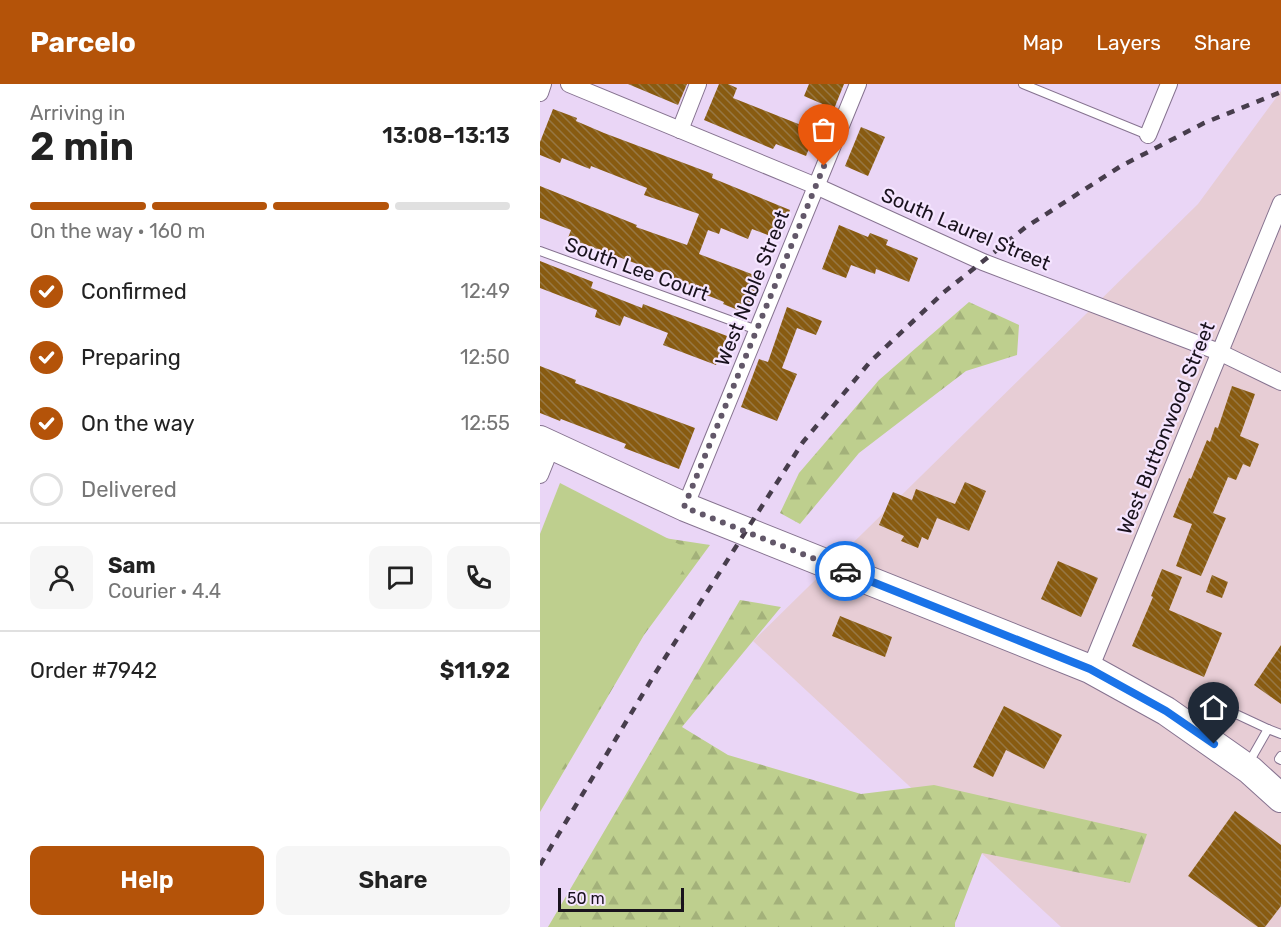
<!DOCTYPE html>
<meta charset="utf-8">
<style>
body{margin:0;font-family:Rubik,sans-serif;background:#f6f6f6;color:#222;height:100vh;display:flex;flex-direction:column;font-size:22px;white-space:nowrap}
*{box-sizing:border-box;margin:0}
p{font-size:20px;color:#767676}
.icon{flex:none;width:33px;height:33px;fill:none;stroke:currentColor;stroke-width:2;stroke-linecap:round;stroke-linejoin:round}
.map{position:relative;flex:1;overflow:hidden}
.panel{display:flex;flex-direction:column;background:#fff;width:540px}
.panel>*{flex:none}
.scale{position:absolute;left:18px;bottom:15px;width:126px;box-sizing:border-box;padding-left:6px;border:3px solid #19121d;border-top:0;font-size:16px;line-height:21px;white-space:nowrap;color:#19121d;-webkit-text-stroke:4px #f5e5ff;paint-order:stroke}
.pin{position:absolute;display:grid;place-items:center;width:51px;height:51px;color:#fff;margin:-62px -26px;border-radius:50% 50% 50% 0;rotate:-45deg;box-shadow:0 0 6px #0007}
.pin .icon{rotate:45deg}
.courier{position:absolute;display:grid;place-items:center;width:60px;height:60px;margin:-30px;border:4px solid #1a73e8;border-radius:50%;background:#fff;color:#222;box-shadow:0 2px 8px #0007}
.head em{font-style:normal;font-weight:600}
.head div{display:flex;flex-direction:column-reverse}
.head{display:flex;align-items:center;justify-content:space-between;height:102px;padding:0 30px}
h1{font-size:39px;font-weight:600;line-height:45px}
.bar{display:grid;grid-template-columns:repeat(4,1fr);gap:9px 6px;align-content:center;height:72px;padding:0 30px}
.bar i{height:8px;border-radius:4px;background:#e0e0e0}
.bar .on{background:#b45309}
.bar p{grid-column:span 4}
.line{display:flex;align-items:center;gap:15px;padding:0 30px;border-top:2px solid #e0e0e0}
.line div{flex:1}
.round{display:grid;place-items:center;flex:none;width:63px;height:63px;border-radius:12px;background:#f6f6f6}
ol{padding:0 30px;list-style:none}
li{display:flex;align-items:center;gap:18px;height:66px}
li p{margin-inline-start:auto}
li .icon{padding:6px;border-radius:50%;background:#b45309;color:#fff;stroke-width:4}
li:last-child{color:#767676}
li i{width:33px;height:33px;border:3px solid #e0e0e0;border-radius:50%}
.primary-button{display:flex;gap:12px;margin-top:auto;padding:12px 30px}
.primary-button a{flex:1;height:69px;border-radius:12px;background:#b45309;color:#fff;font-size:24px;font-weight:600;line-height:69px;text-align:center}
.primary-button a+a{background:#f6f6f6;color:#222}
header{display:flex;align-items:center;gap:36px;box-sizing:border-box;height:84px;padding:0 30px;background:#b45309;color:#fff}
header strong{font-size:28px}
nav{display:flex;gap:33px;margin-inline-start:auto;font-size:21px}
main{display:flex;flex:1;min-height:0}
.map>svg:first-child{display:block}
.commercial{fill:#e7cdd5}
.forest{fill:url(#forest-firs)}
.park{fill:#becf8e}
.building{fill:url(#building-back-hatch)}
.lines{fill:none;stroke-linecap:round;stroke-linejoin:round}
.service-casing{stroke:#867390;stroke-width:10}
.minor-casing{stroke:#867390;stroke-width:18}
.trunk-casing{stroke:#867390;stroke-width:30}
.service{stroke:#fff;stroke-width:8}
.minor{stroke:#fff;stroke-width:16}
.trunk{stroke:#fff;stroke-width:28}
.rail{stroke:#473d4c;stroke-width:4.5;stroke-dasharray:8 8;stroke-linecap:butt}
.done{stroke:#625769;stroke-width:6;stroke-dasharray:0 10.8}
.route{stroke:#1a73e8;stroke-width:8}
.labels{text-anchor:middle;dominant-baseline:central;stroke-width:4.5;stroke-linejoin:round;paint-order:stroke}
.street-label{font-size:20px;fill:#19121d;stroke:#f5e5ff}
</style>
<header>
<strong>Parcelo</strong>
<nav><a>Map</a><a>Layers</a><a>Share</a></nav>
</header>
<main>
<section class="panel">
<div class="head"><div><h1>2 min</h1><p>Arriving in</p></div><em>13:08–13:13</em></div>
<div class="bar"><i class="on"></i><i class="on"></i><i class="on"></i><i></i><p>On the way · 160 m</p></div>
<ol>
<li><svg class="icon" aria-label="check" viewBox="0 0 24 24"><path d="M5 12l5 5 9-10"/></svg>Confirmed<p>12:49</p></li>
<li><svg class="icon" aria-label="check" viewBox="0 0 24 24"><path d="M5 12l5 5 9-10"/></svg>Preparing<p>12:50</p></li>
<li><svg class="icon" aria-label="check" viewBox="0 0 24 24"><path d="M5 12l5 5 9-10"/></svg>On the way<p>12:55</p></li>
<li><i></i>Delivered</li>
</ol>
<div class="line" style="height:108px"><a class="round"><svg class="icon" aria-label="person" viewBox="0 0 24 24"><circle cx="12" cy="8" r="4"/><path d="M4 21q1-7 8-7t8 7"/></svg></a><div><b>Sam</b><p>Courier · 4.4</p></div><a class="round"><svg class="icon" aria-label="chat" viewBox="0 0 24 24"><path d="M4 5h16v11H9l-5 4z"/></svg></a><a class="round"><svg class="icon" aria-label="phone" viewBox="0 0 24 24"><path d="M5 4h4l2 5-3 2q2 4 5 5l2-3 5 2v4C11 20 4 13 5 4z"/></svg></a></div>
<div class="line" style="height:78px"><div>Order #7942</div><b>$11.92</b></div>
<div class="primary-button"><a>Help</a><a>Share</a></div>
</section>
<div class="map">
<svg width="741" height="843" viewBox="0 0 741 843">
<defs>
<pattern id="forest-firs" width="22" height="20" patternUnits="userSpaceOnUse" patternTransform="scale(1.5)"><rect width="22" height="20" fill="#becf8e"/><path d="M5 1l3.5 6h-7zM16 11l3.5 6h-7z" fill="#a3b17a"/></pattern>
<pattern id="building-back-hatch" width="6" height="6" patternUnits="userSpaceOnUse" patternTransform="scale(1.5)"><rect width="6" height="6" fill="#885b11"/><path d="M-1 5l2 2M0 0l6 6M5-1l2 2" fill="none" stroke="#977744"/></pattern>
</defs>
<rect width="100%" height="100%" fill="#ead6f6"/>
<path class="commercial" d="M741 7V843H521L213 557 658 120Z"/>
<g class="forest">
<path d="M429 218 479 241 477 271 426 287 319 369 260 440 240 429 259 389 339 296Z"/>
<path d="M118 453 170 461 104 551 0 728V696Z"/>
<path d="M200 516 241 523 142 643 188 671 321 710 394 701 607 750 590 799 442 769 415 839V843H8Z"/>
</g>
<path class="park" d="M20 399 154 468 0 721V450Z"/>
<g class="building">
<path d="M88 0H147L138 21Z"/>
<path d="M179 0H188L197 4 193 14 276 47 266 72 236 60 233 65 164 36Z"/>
<path d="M269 0H304L294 25 264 12Z"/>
<path d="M13 25 37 34 36 37 64 49 173 90 172 94 250 126 238 155 212 145 208 155 181 144 179 150 168 146 159 170 222 194 208 230 183 220 184 218 154 206 155 203 124 190 28 154 31 146 0 134V102L97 141 96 143 147 161 159 130 104 111 107 104 51 82 50 85 22 74 20 79 0 71V58Z"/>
<path d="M321 43 345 53 328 92 305 82Z"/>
<path d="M299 141 328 153 330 149 348 156 346 161 378 174 369 198 336 185 335 190 311 181 306 194 282 185Z"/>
<path d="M0 177 53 198 51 204 102 224 103 220 187 252 176 281 123 261 128 249 84 232 80 242 55 233 57 226 0 204Z"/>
<path d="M247 223 282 237 276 251 257 244 242 284 257 290 237 337 201 323 219 275 228 278Z"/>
<path d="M0 282 36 296 35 299 155 344 139 385 84 364 86 360 21 335 20 337 0 329Z"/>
<path d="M692 302 715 310 700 352 719 360 710 383 703 380 696 396 688 393 673 429 686 434 661 492 636 482 652 440 633 433 649 394 651 395 667 356 670 358 675 343 678 344Z"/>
<path d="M425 398 446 407 429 447 397 434 388 456 382 453 378 464 361 457 364 452 339 441 353 408 372 416 376 405 415 420Z"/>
<path d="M518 477 558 494 541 533 501 515Z"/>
<path d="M622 485 642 493 629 526 682 549 664 593 592 562 613 513 611 512Z"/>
<path d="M672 491 688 498 682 514 666 508Z"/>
<path d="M300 532 352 553 345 573 292 552Z"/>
<path d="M741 561V620L714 601Z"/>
<path d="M464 622 522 651 504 685 466 666 453 693 433 683Z"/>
<path d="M695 727 741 761V822L725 843H718L648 792Z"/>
</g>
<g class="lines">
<defs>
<g id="service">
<path d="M483 0 608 51"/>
<path d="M0 167 217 246"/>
<path d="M698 631 728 645"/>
<path d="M741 672 739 675 741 676"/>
<path d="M708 680 728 645 741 650"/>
</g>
<g id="minor">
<path d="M29 0 276 102 443 178 679 268 741 298"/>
<path d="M0 9 3 0"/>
<path d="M140 46 158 0"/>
<path d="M608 51 629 0"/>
<path d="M0 391 12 361"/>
<path d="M145 423 318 0"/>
<path d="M550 585 741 119"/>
</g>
<path id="trunk" d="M0 356 145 423 550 585 626 627 710 686 741 714"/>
</defs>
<use href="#service" class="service-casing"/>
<use href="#minor" class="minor-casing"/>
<use href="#trunk" class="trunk-casing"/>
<use href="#service" class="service"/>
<use href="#minor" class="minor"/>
<use href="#trunk" class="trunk"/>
<path class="rail" d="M0 781 116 588 222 422 263 358 330 278 403 209 486 143 581 82 664 39 741 8"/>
</g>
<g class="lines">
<path class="done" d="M284 82 144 423 305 487"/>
<path class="route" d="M305 487 550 585 626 627 674 660"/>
</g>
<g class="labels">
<g class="street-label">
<text transform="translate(426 145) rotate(23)">South Laurel Street</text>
<text transform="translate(97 185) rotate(20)">South Lee Court</text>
<text transform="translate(212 204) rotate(-68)">West Noble Street</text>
<text transform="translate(626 344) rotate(-68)">West Buttonwood Street</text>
</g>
</g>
</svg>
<div class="scale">50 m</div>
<div class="pin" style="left:284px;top:82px;background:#ea580c"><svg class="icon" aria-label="bag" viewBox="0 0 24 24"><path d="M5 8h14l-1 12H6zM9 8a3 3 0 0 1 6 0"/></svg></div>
<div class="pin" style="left:674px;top:660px;background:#1f2937"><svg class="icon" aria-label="home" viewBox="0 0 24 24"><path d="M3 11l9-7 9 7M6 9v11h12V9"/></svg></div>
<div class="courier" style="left:305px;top:487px"><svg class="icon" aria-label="car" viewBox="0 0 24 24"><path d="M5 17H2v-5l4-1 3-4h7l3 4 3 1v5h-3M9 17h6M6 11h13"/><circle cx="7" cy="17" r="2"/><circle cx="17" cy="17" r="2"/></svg></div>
</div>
</main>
